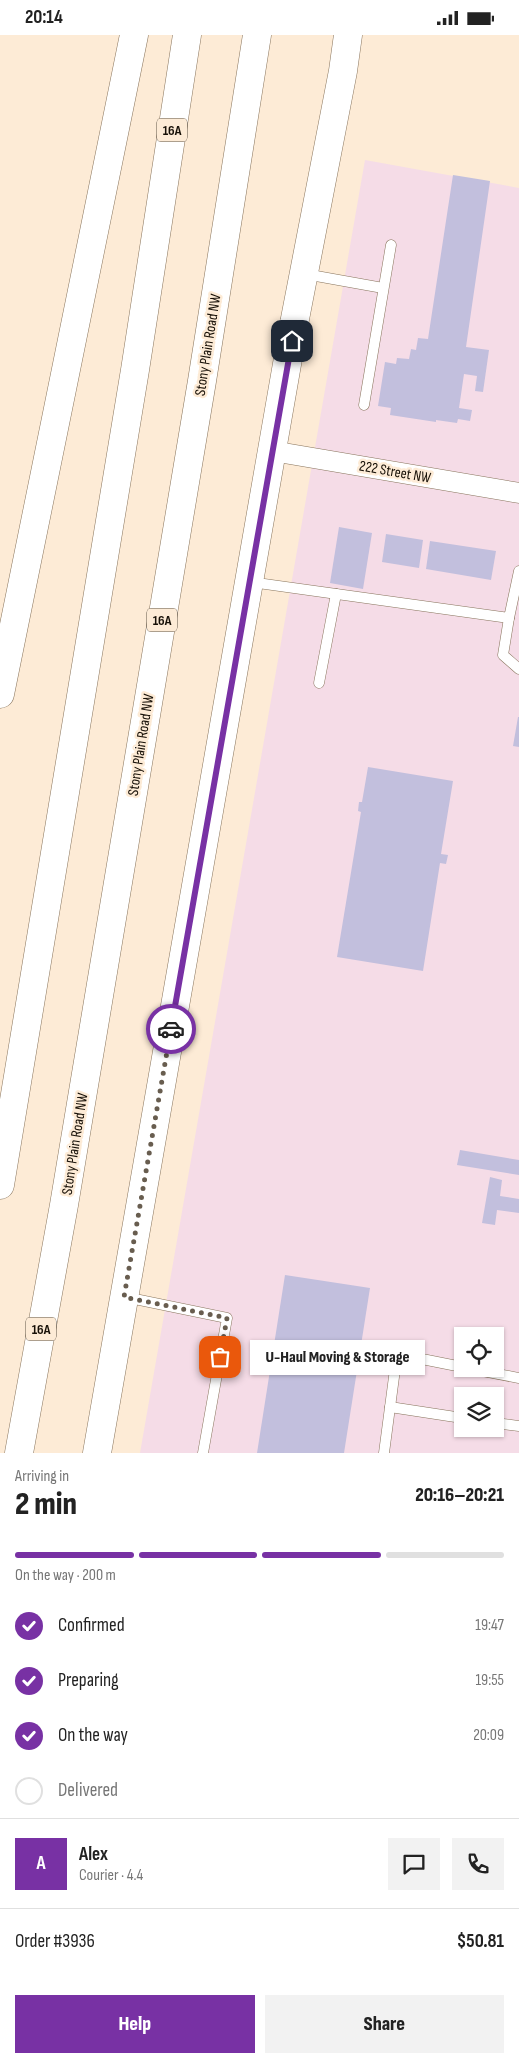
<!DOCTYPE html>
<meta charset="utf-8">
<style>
body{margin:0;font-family:"Sofia Sans Condensed",sans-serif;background:#f2f2f2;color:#222;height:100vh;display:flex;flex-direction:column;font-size:19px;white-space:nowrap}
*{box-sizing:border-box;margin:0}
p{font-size:16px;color:#767676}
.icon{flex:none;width:28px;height:28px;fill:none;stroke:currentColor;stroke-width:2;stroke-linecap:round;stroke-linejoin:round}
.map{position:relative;height:1418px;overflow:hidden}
.details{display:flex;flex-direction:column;background:#fff;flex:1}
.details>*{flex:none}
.buttons{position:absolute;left:454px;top:1292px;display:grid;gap:10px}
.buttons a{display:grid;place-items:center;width:50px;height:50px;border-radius:0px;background:#fff;box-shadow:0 1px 4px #0004;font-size:25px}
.pin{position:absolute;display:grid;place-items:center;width:42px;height:42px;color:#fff;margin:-21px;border-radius:10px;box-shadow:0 2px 8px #0006}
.courier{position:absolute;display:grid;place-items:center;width:50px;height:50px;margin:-25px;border:4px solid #7831a4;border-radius:50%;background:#fff;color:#222;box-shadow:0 1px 6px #0007}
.bubble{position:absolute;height:35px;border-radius:0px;background:#fff;box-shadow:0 1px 4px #0004;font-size:16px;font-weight:800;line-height:35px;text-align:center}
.overview em{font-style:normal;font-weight:800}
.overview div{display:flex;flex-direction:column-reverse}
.overview{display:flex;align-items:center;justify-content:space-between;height:85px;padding:0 15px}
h1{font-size:32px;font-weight:800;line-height:38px}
.bar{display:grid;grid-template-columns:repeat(4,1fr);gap:8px 5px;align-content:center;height:60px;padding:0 15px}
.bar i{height:6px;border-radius:4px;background:#e0e0e0}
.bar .current{background:#7831a4}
.bar p{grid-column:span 4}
.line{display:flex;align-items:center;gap:12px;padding:0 15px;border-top:1px solid #e0e0e0}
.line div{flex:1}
.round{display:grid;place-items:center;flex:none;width:52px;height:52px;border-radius:0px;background:#f2f2f2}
ol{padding:0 15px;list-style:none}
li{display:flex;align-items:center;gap:15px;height:55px}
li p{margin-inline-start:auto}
li .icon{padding:5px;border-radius:50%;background:#7831a4;color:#fff;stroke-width:4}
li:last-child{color:#767676}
li i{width:28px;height:28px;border:2px solid #e0e0e0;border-radius:50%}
.primary-button{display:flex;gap:10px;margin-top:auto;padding:10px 15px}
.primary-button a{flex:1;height:58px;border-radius:0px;background:#7831a4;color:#fff;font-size:20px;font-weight:800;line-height:58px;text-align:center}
.primary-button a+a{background:#f2f2f2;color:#222}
.status{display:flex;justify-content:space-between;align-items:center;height:35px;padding:0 25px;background:#fff;direction:ltr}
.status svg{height:14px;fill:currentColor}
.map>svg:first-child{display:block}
.industrial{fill:#f5dce7;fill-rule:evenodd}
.building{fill:#c2bfdd}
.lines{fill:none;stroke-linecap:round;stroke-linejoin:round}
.lane-casing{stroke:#88745c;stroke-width:11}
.street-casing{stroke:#88745c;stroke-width:21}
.secondary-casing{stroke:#88745c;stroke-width:29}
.primary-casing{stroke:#88745c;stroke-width:29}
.highway-casing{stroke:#88745c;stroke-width:29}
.lane{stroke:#fff;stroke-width:10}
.street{stroke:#fff;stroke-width:20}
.secondary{stroke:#fff;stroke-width:28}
.primary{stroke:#fff;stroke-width:28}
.highway{stroke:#fff;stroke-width:28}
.done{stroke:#685d4f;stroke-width:5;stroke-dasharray:0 9}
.route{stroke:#7831a4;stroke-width:6}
.labels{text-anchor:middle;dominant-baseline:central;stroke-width:5;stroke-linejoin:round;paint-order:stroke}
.shield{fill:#fdebd6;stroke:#5c5245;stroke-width:1}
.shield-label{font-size:14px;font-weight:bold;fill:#171007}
.street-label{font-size:15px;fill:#171007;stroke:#fdebd6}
</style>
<div class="status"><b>20:14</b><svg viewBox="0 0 49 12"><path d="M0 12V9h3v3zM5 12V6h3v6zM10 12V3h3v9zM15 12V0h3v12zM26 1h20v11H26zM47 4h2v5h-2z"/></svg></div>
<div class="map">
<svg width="519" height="1418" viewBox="0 0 519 1418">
<rect width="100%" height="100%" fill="#fdebd6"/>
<path class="industrial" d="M365 125 519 153V1418H140ZM462 1301H495V1334H462ZM462 1361H495V1394H462Z"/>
<g class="building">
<path d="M453 140 490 146 466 312 489 315 483 357 475 356 477 341 464 339 459 373 472 375 470 386 458 384 457 388 436 385V387L390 380 391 373 378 371 385 327 396 329 397 323 409 324 411 314 416 315 418 303 428 304Z"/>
<path d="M339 492 372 498 363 554 330 548Z"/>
<path d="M386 499 423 505 419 533 382 527Z"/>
<path d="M430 506 496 516 491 545 426 534Z"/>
<path d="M518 682H519V712L513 711Z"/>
<path d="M368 732 453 746 441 819 448 820 446 829 440 828 423 936 337 922 361 777 358 776 359 767H362Z"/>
<path d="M460 1115 519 1125V1140L457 1130Z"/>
<path d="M490 1142 502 1145 500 1161 519 1164V1178L497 1175 495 1190 482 1188Z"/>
<path d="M285 1240 370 1253 344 1418H257Z"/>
</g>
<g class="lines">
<defs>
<g id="lane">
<path d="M305 239 383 253"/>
<path d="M364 370 391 210"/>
<path d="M250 547 509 583 519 536"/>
<path d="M509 583 503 620 519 634"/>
<path d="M319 648 336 559"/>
<path d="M125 1262 227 1283 203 1418"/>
<path d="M472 1334 519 1343"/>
<path d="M390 1372 462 1383"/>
<path d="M495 1388 519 1391"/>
<path d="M384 1418 397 1319 462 1332"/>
</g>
<path id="street" d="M272 416 519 458"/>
<path id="secondary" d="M97 1418 294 289"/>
<g id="primary">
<path d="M294 289 343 36 348 0"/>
<path d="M0 659 134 0"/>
</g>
<g id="highway">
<path d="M0 1150 135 335 187 0"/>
<path d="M19 1418 64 1170 202 346 257 0"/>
</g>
</defs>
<use href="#lane" class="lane-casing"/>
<use href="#street" class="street-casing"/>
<use href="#secondary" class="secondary-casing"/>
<use href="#primary" class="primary-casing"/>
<use href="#highway" class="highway-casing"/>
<use href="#lane" class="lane"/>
<use href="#street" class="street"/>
<use href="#secondary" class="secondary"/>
<use href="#primary" class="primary"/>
<use href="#highway" class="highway"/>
</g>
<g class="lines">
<path class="done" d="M171 994 124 1262 227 1283 220 1322"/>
<path class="route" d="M171 994 292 306"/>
</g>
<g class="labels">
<g class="shield">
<rect x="157" y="83.5" width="30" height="23" rx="4"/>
<rect x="147" y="573.5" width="30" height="23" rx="4"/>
<rect x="26" y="1282.5" width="30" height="23" rx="4"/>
</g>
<g class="shield-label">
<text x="172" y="95">16A</text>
<text x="162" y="585">16A</text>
<text x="41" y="1294">16A</text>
</g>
<g class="street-label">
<text transform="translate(208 310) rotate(-81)">Stony Plain Road NW</text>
<text transform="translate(395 437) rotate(10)">222 Street NW</text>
<text transform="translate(141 710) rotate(-81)">Stony Plain Road NW</text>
<text transform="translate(75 1109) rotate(-81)">Stony Plain Road NW</text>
</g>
</g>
</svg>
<div class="buttons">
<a><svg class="icon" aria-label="locate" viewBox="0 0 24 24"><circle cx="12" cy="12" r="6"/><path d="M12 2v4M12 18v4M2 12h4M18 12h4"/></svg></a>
<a><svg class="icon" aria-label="layers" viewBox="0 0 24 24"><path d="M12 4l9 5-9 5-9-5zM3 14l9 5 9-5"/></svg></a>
</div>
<div class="pin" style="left:220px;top:1322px;background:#ea580c"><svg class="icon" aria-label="bag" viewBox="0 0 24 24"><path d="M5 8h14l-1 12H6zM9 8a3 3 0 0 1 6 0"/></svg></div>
<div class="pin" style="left:292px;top:306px;background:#1f2937"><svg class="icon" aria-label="home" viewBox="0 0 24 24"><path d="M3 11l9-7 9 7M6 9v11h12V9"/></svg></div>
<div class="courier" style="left:171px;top:994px"><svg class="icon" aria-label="car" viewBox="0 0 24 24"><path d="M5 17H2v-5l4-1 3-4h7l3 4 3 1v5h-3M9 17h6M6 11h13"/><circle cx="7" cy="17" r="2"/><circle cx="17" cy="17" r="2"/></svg></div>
<div class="bubble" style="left:250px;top:1305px;width:175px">U-Haul Moving &amp; Storage</div>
</div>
<section class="details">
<div class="overview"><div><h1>2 min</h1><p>Arriving in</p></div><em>20:16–20:21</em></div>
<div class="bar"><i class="current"></i><i class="current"></i><i class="current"></i><i></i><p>On the way · 200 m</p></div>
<ol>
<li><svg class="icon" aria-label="check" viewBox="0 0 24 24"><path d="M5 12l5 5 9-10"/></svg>Confirmed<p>19:47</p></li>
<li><svg class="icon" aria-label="check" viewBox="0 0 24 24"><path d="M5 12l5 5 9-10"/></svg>Preparing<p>19:55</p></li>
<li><svg class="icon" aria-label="check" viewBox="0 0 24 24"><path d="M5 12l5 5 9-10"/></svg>On the way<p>20:09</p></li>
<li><i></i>Delivered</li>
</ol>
<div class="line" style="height:90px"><b class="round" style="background:#7831a4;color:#fff">A</b><div><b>Alex</b><p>Courier · 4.4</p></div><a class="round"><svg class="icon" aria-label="chat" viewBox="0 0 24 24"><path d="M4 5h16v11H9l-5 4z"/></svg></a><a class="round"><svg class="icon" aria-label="phone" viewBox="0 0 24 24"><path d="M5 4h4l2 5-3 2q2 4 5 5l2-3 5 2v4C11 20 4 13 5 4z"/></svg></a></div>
<div class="line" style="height:65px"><div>Order #3936</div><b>$50.81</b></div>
<div class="primary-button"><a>Help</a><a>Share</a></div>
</section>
